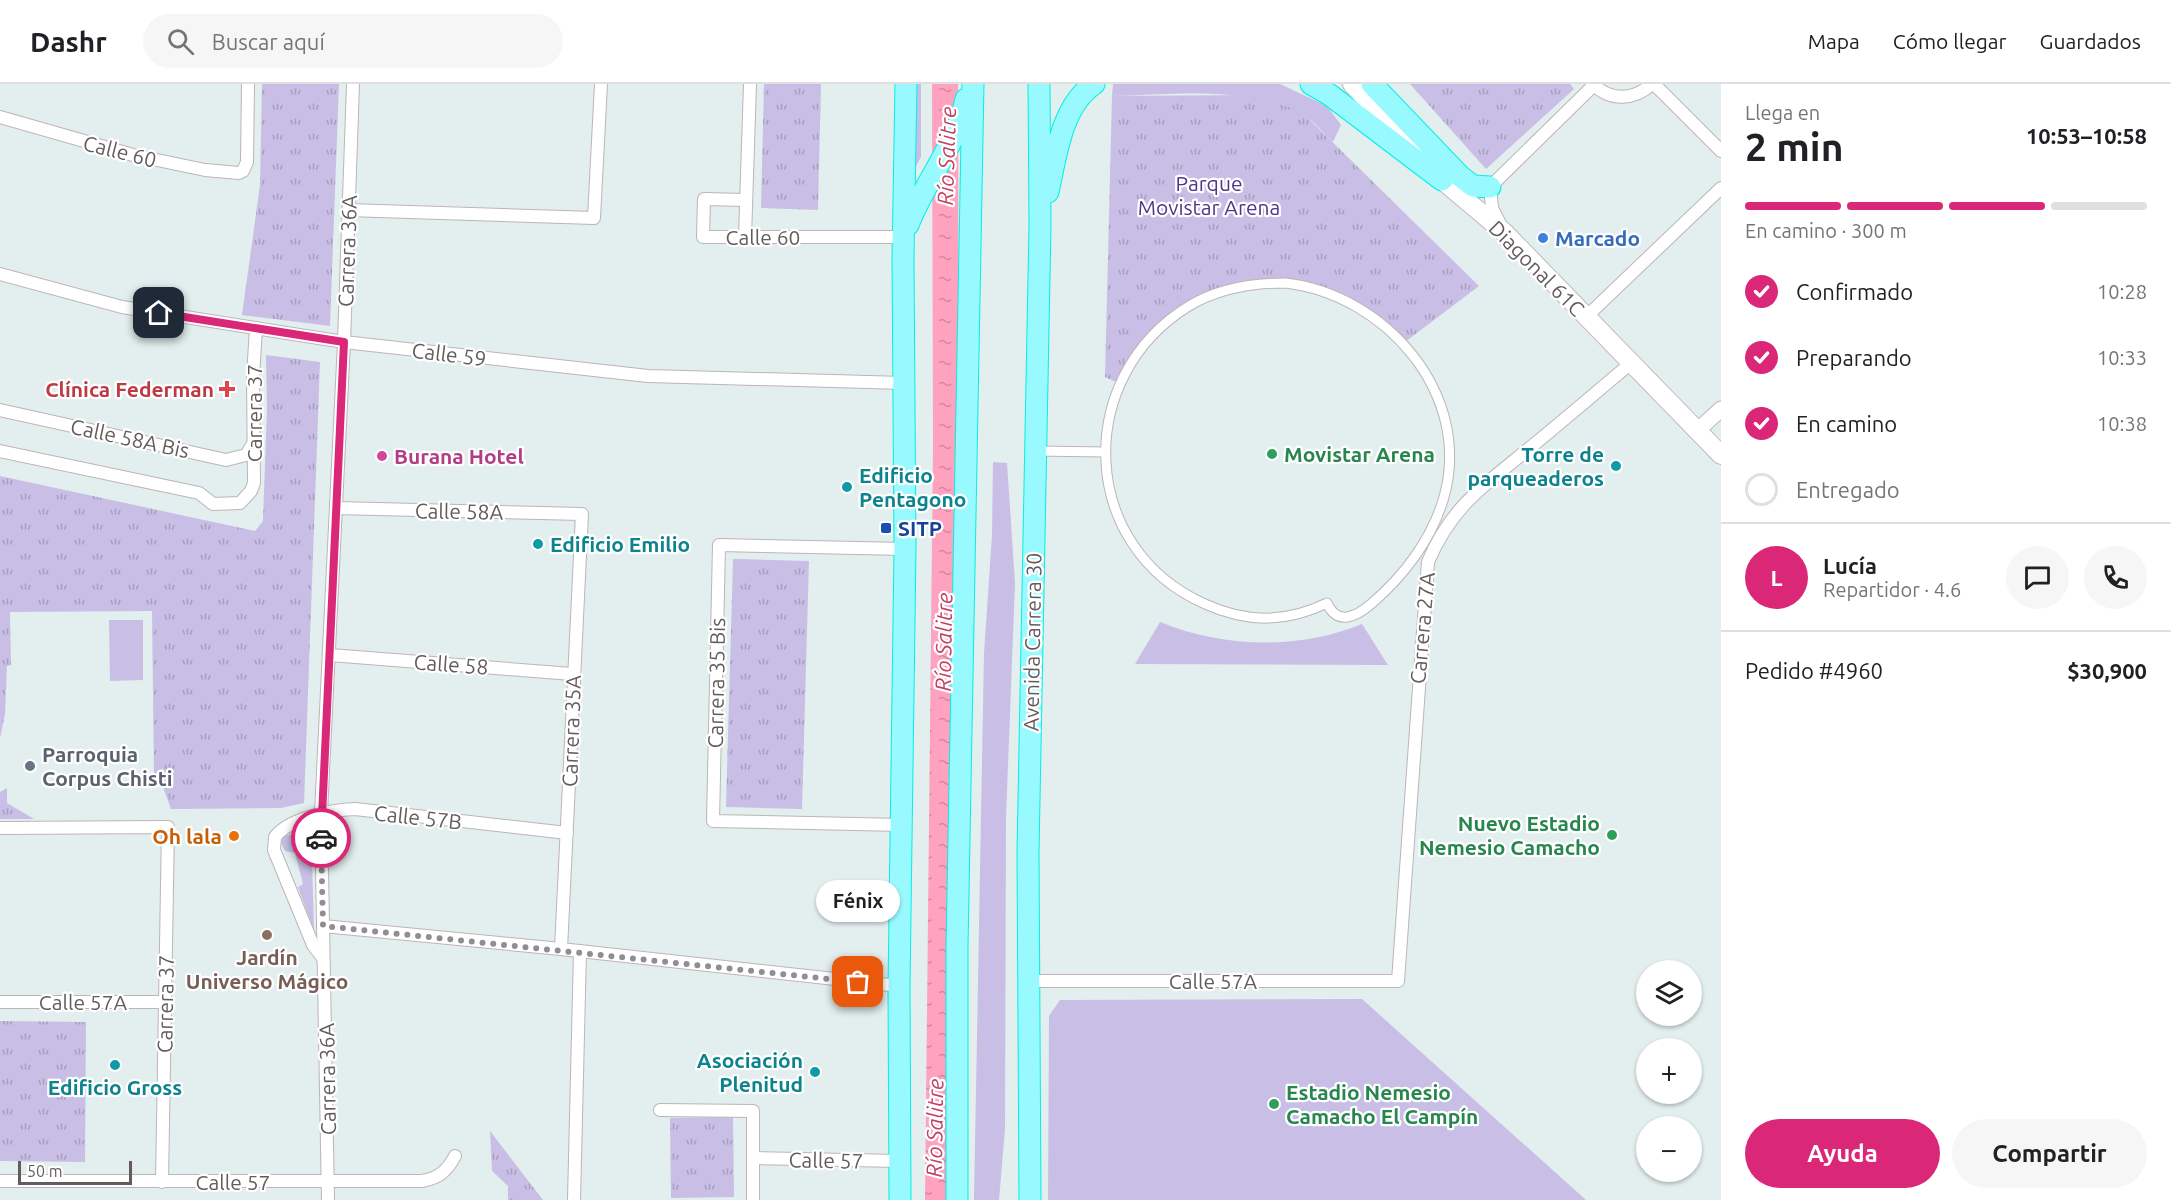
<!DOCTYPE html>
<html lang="es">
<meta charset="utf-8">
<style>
body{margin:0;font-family:Ubuntu,sans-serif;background:#f6f6f6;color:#202124;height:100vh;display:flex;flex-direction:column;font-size:22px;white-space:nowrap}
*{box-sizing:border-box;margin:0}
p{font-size:20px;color:#757577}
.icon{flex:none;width:33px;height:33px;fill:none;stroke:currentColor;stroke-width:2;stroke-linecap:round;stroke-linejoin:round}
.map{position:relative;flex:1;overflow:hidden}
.panel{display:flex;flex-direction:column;background:#fff;width:450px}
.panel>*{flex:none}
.buttons{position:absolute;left:1636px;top:876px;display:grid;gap:12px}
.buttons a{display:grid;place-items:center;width:66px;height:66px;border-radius:50%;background:#fff;box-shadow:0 2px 4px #0004;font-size:30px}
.scale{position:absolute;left:18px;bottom:15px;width:114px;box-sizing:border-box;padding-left:6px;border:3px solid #645b5d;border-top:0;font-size:16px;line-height:21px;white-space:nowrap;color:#645b5d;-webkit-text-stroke:4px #fff;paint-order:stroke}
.pin{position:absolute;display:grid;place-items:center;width:51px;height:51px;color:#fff;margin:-26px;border-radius:12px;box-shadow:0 3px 9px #0006}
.courier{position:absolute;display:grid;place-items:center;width:60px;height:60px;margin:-30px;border:4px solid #db2777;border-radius:50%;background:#fff;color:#222;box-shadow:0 2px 8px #0007}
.bubble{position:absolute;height:42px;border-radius:21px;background:#fff;box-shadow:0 2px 4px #0004;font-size:20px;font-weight:700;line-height:42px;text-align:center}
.overview em{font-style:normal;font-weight:700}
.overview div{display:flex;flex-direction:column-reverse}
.overview{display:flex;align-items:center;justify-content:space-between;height:102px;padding:0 24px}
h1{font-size:39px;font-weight:700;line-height:45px}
.bar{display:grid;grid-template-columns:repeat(4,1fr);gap:9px 6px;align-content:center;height:72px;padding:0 24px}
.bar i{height:8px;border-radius:4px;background:#e0e0e0}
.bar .on{background:#db2777}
.bar p{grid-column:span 4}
.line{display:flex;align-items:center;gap:15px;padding:0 24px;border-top:2px solid #e0e0e0}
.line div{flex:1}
.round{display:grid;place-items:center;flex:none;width:63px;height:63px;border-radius:32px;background:#f6f6f6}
ol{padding:0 24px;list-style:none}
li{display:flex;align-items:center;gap:18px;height:66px}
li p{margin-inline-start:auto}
li .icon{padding:6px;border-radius:50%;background:#db2777;color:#fff;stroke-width:4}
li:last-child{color:#757577}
li i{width:33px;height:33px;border:3px solid #e0e0e0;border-radius:50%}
.action{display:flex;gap:12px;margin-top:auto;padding:12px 24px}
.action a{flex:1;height:69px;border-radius:36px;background:#db2777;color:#fff;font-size:24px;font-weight:700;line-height:69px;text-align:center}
.action a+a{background:#f6f6f6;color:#202124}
header{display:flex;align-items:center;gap:36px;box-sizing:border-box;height:84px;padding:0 30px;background:#fff;border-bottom:2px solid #e0e0e0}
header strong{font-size:28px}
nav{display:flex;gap:33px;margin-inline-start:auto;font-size:21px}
.search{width:420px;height:54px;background:#f6f6f6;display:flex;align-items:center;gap:15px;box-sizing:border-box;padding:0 21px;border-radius:33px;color:#757577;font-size:22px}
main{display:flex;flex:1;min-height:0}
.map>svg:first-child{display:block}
.grass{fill:#c9bfe6}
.park{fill:url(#park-tufts)}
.water{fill:url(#water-ripples)}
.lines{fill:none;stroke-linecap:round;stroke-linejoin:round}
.pedestrian-casing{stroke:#bdb5b7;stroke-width:11}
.minor-casing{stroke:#bdb5b7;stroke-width:14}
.tertiary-casing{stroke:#bdb5b7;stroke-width:17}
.secondary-casing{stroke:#c1b8ba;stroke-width:20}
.trunk-casing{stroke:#00f1e2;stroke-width:23}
.pedestrian{stroke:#fff;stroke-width:9}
.minor{stroke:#fff;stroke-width:12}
.tertiary{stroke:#fff;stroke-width:15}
.secondary{stroke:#fff;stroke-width:18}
.trunk{stroke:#98fafe;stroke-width:21}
.done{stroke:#908e90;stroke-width:6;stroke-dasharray:0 10.8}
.route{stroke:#db2777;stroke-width:8}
.shop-dot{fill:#3f7fe0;stroke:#fff;stroke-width:2}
.health-dot{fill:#e0444e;stroke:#fff;stroke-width:2}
.leisure-dot{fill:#2e9e5b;stroke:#fff;stroke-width:2}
.hotel-dot{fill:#d1479c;stroke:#fff;stroke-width:2}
.culture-dot{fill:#0f9aa8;stroke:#fff;stroke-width:2}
.transit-dot{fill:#1a4fb4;stroke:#fff;stroke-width:2}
.worship-dot{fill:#6b7280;stroke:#fff;stroke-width:2}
.food-dot{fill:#e8710a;stroke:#fff;stroke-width:2}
.education-dot{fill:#8d6e63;stroke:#fff;stroke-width:2}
.labels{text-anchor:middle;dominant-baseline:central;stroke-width:4.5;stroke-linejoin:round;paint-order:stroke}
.street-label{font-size:21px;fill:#645b5d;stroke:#fff}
.park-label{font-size:21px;fill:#4e3589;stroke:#fff}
.shop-label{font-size:21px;font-weight:bold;fill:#366cbe;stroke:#fff;text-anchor:start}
.health-label{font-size:21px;font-weight:bold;fill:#be3a42;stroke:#fff;text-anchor:end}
.leisure-label{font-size:21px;font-weight:bold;fill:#27864d;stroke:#fff;text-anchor:start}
.culture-label{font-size:21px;font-weight:bold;fill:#0d838f;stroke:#fff;text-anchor:end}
.hotel-label{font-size:21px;font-weight:bold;fill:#b23c85;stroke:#fff;text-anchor:start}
.transit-label{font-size:21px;font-weight:bold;fill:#164399;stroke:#fff;text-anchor:start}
.worship-label{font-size:21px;font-weight:bold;fill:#5b616d;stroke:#fff;text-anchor:start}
.food-label{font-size:21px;font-weight:bold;fill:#c56008;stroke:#fff;text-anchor:end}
.education-label{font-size:21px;font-weight:bold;fill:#785e54;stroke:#fff}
.water-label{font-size:22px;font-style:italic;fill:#c44261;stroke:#fff}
</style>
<header>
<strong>Dashr</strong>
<div class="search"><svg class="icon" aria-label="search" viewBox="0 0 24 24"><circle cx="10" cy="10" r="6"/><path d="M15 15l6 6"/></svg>Buscar aquí</div>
<nav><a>Mapa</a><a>Cómo llegar</a><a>Guardados</a></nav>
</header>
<main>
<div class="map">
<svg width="1721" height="1116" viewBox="0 0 1721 1116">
<defs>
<pattern id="park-tufts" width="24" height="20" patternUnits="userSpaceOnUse" patternTransform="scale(1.5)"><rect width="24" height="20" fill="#c9bfe6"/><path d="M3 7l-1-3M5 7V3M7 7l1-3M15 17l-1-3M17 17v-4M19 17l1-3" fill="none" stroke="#a79ebe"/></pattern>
<pattern id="water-ripples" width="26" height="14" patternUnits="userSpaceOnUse" patternTransform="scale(1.5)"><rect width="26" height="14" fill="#ffa2bf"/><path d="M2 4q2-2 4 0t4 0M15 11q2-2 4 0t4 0" fill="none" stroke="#d2879e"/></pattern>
</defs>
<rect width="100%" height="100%" fill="#e3eeee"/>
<g class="grass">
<path d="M913 0H921V73L911 91Z"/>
<path d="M1113 0H1280L1327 22 1341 41 1333 58C1324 50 1316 39 1306 33 1252 0 1174 11 1112 12Z"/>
<path d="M993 378 1007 379 1015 499 1006 734 1005 1045 999 1116H974L984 569 992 451Z"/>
<path d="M109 536H143V596L110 597Z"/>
<path d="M1160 538C1224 564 1298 566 1362 540L1388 581 1135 580Z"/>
<path d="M311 743 314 847 298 803 303 800 295 769 285 767 281 759 283 753Z"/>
<path d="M1362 915 1586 1116H1048L1049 932 1060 916Z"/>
</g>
<g class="park">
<path d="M262 0H339L330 242 242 231 260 101Z"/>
<path d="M764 0H821L818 126 761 124Z"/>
<path d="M1410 0H1570L1574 5 1486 85Z"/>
<path d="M1252 11 1291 24 1308 34 1479 202 1401 261C1385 248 1361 224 1343 216 1256 181 1163 216 1125 302L1105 293 1112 12Z"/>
<path d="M266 271 320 278 304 719 281 724 171 725 159 692H154L152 527 10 528 11 581 7 582 5 630 0 654V392L255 447 263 437 267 324Z"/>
<path d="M733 475 809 477 802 725 726 723Z"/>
<path d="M7 704V719L34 735H0V708Z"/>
<path d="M0 937 86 938 85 1078 0 1077Z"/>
<path d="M733 1033 734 1113 671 1114 670 1034Z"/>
<path d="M490 1047 543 1116H508V1102L492 1087Z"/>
</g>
<path class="water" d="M932 0H958L959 372 955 1116H925L933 362Z"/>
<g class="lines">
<defs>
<g id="pedestrian">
<path d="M1285 199C1385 210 1473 310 1444 413 1432 455 1404 492 1371 520 1356 533 1337 542 1327 519 1286 539 1247 539 1205 520 1078 464 1073 293 1189 222 1219 204 1251 199 1285 199Z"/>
<path d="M1035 367 1105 368"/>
</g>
<g id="minor">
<path d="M1593 0C1611 18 1634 16 1652 0"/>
<path d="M1654 0 1721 67"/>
<path d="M0 33 133 71 205 86 239 89 243 87 247 78 248 0"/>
<path d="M746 116 704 115 703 153H904"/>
<path d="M348 126 594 134 601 0"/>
<path d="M1500 140 1492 124 1490 103 1594 1"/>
<path d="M745 153 750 0"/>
<path d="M0 190 122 223 344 258 648 292 904 299"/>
<path d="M1586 233 1721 104"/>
<path d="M0 326 226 376 246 371 253 360"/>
<path d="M0 367 199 409 213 420 240 419 251 407 254 399 253 292 256 244"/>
<path d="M336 424 582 430 561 865"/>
<path d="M330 571 572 590"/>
<path d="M902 741 713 737 719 461 905 465"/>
<path d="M0 744 168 743 162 1098"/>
<path d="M323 842 561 865 899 902"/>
<path d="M323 874 313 861 274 766 275 753C289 734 332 726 355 725L567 749"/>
<path d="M1028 897H1398L1428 478C1452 421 1486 400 1531 363 1565 335 1598 307 1631 279"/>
<path d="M0 918H165"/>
<path d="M660 1026 753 1027V1116"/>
<path d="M753 1074 900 1077"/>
<path d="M0 1097H422C439 1094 447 1087 455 1072"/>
<path d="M328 1116 321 729 344 258 353 0"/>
<path d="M574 1116 580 867"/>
</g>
<path id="tertiary" d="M1698 346 1721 325"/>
<path id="secondary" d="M1352 0 1442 96 1505 149 1721 371"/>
<g id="trunk">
<path d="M1311 0 1330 11 1442 96"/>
<path d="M1372 0 1460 92 1473 102 1490 103"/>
<path d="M1048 108C1056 73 1061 22 1094 0"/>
<path d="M908 141C924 99 958 58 966 15"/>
<path d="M900 1116 899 902 905 465 903 174 906 0"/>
<path d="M957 1116V863L973 0"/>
<path d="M1030 1116 1028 768 1040 141 1039 0"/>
</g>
</defs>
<use href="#pedestrian" class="pedestrian-casing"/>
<use href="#minor" class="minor-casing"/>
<use href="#tertiary" class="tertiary-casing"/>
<use href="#secondary" class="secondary-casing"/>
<use href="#trunk" class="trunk-casing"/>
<use href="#pedestrian" class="pedestrian"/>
<use href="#minor" class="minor"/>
<use href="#tertiary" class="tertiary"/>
<use href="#secondary" class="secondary"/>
<use href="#trunk" class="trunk"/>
</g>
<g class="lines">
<path class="done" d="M321 754 323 842 858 898"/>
<path class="route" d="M159 229 344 258 321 754"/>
</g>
<circle class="shop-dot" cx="1543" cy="154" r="6"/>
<path class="health-dot" d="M224 296h6v6h6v6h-6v6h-6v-6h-6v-6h6z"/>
<g class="leisure-dot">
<circle cx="1272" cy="370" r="6"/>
<circle cx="1612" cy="751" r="6"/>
<circle cx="1274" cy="1020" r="6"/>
</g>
<circle class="hotel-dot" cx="382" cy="372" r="6"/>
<g class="culture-dot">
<circle cx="1616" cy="382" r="6"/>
<circle cx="847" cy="403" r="6"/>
<circle cx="538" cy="460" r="6"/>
<circle cx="115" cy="981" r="6"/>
<circle cx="815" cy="988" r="6"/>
</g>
<rect class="transit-dot" x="880" y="438" width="12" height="12" rx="3"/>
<circle class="worship-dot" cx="30" cy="682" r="6"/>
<circle class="food-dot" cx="234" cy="752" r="6"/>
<circle class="education-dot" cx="267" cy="851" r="6"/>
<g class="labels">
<g class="street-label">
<text transform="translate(120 67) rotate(14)">Calle 60</text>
<text x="763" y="153">Calle 60</text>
<text transform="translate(347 167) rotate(-88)">Carrera 36A</text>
<text transform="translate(1537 184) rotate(45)">Diagonal 61C</text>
<text transform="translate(449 270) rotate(7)">Calle 59</text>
<text transform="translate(254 329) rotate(-90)">Carrera 37</text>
<text transform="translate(130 354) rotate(12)">Calle 58A Bis</text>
<text transform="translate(459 427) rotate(1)">Calle 58A</text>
<text transform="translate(1422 544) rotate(-85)">Carrera 27A</text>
<text transform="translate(1032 558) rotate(-89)">Avenida Carrera 30</text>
<text transform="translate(451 580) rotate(4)">Calle 58</text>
<text transform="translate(716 599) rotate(-89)">Carrera 35 Bis</text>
<text transform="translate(571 647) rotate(-88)">Carrera 35A</text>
<text transform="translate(418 733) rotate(6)">Calle 57B</text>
<text x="1213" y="897">Calle 57A</text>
<text x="83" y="918">Calle 57A</text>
<text transform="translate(165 920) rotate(-89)">Carrera 37</text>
<text transform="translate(327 995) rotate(-91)">Carrera 36A</text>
<text transform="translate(826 1076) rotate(1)">Calle 57</text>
<text x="233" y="1098">Calle 57</text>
</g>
<g class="park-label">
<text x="1209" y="99">Parque<tspan x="1209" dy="24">Movistar Arena</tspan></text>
</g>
<g class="shop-label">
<text x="1555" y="154">Marcado</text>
</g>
<g class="health-label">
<text x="214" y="305">Clínica Federman</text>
</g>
<g class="leisure-label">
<text x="1284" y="370">Movistar Arena</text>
<text x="1600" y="739" text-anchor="end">Nuevo Estadio<tspan x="1600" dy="24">Nemesio Camacho</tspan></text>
<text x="1286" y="1008">Estadio Nemesio<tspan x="1286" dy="24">Camacho El Campín</tspan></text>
</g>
<g class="culture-label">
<text x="1604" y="370">Torre de<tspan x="1604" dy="24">parqueaderos</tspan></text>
<text x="859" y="391" text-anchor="start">Edificio<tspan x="859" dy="24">Pentagono</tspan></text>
<text x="550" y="460" text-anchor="start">Edificio Emilio</text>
<text x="803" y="976">Asociación<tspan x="803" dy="24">Plenitud</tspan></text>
<text x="115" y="1003" text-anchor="middle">Edificio Gross</text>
</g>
<g class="hotel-label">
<text x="394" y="372">Burana Hotel</text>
</g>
<g class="transit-label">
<text x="898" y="444">SITP</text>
</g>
<g class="worship-label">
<text x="42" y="670">Parroquia<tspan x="42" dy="24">Corpus Chisti</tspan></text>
</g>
<g class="food-label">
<text x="222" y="752">Oh lala</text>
</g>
<g class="education-label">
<text x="267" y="873">Jardín<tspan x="267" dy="24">Universo Mágico</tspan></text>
</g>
<g class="water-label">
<text transform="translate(946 72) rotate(-88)">Río Salitre</text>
<text transform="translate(943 558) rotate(-89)">Río Salitre</text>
<text transform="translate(934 1044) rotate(-89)">Río Salitre</text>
</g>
</g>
</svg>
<div class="buttons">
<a><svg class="icon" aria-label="layers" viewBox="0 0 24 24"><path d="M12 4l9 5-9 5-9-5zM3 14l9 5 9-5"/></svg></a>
<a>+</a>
<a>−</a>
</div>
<div class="scale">50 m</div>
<div class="pin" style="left:858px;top:898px;background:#ea580c"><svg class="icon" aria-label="bag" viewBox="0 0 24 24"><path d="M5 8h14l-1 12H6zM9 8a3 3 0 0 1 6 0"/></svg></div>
<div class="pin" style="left:159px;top:229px;background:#1f2937"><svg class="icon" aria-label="home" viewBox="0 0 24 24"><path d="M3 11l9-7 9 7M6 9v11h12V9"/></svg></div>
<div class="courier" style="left:321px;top:754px"><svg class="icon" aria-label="car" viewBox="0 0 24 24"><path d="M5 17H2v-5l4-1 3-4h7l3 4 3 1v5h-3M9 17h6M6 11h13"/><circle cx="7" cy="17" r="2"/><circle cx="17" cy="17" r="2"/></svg></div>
<div class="bubble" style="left:816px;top:796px;width:84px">Fénix</div>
</div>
<section class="panel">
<div class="overview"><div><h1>2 min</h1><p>Llega en</p></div><em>10:53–10:58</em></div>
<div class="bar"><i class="on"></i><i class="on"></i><i class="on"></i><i></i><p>En camino · 300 m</p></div>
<ol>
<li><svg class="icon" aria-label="check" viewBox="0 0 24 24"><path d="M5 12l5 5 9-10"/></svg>Confirmado<p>10:28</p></li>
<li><svg class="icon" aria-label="check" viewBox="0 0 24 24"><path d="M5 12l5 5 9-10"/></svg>Preparando<p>10:33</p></li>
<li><svg class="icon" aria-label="check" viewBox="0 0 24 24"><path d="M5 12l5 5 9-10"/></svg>En camino<p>10:38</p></li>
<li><i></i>Entregado</li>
</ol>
<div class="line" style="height:108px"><b class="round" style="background:#db2777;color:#fff">L</b><div><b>Lucía</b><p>Repartidor · 4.6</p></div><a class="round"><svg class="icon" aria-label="chat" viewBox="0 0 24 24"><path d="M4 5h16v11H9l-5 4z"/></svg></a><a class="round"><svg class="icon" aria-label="phone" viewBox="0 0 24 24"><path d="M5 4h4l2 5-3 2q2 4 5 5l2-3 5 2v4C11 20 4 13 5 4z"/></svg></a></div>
<div class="line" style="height:78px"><div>Pedido #4960</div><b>$30,900</b></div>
<div class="action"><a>Ayuda</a><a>Compartir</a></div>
</section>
</main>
